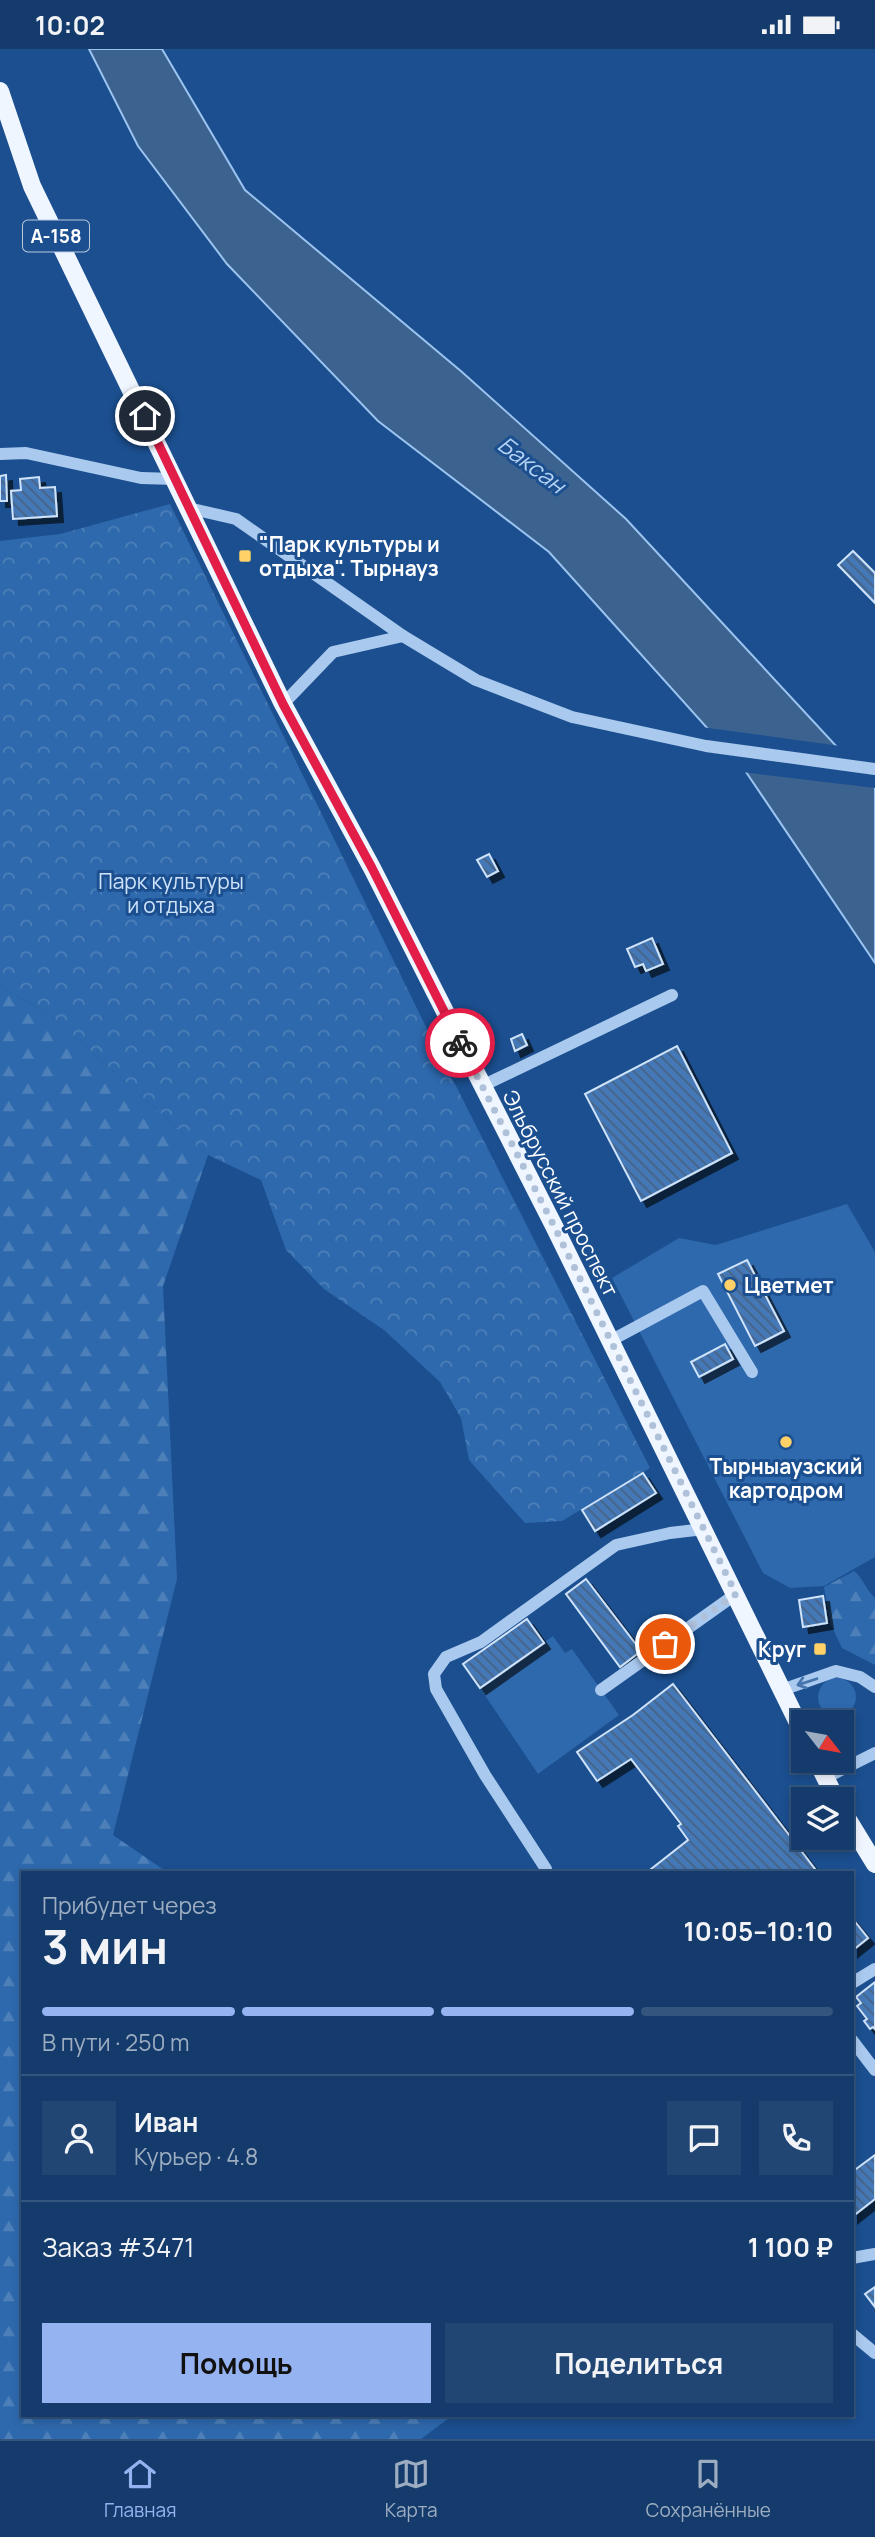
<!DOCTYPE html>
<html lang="ru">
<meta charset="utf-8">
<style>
body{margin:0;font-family:Manrope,sans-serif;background:#214673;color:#f1f3f6;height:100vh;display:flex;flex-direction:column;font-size:26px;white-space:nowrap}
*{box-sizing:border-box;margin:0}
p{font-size:23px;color:#9dadc1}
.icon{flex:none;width:38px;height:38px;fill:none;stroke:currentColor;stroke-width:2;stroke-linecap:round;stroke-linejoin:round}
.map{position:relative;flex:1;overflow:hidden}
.sheet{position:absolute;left:21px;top:1822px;width:833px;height:546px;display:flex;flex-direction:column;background:#143b6b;border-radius:0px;box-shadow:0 4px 10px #0003,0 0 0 2px #33557e}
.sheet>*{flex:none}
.needle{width:46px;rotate:121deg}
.tools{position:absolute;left:791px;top:1661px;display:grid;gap:14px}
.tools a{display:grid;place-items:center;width:63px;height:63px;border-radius:0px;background:#143b6b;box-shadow:0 4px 10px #0003,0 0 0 2px #33557e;font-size:35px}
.pin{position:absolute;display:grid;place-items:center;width:60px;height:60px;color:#fff;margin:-30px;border:4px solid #fff;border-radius:50%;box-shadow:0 2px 7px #0007}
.courier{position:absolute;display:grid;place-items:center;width:70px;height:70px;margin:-35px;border:5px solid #e11d48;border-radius:50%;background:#fff;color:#222;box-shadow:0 2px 9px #0007}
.headline em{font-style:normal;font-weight:700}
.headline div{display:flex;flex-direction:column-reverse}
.headline{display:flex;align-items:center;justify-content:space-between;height:119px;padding:0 21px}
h1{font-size:46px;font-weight:700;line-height:52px}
.bar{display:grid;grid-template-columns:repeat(4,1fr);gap:10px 7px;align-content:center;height:84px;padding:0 21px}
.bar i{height:9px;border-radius:5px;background:#33557e}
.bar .selected{background:#95b2f1}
.bar p{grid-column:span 4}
.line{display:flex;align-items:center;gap:18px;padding:0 21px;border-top:2px solid #33557e}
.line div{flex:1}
.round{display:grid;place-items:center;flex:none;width:74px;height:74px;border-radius:0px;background:#214673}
.button{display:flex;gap:14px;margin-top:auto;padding:14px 21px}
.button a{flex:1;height:80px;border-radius:0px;background:#95b2f1;color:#111;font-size:28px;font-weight:700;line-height:80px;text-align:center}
.button a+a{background:#214673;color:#f1f3f6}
.status{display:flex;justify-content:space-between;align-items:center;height:49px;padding:0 35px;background:#143b6b;direction:ltr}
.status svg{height:19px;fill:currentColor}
.menu{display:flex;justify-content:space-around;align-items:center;height:98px;border-top:2px solid #33557e;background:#143b6b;font-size:19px;color:#9dadc1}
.menu a{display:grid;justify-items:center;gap:4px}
.menu .selected{color:#95b2f1}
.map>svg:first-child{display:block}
.grass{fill:#2e69ad}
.forest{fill:url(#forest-firs)}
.park{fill:url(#park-crowns)}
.water{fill:#3c6290;stroke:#9cc4f0;stroke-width:2}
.pier{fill:#1b4f8f}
.building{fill:url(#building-back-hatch);stroke:#cfe3fa;stroke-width:2;filter:url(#shadow)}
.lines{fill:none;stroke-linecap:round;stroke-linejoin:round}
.minor{stroke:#a9c9ee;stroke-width:12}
.major{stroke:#f0f6ff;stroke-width:18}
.oneway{stroke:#4674ac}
.done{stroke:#afc1d8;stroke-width:7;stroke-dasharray:0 12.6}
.route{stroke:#e11d48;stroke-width:9}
.poi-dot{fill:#ffd166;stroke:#1b4f8f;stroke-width:2.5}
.labels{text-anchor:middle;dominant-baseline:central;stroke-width:6;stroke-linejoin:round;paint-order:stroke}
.shield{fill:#1b4f8f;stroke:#bbcadd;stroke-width:2}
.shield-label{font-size:19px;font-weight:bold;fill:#fff}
.poi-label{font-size:21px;font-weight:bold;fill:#fff;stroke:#1b4f8f;text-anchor:start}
.park-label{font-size:21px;fill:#cfe3fa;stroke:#1b4f8f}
.street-label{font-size:21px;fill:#fff;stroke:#1b4f8f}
.water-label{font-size:23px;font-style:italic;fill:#b5d3f5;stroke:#1b4f8f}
</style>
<div class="status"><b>10:02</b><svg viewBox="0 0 49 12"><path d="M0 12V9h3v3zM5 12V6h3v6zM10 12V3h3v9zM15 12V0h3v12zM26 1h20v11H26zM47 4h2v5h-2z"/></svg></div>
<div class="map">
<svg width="875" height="2390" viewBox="0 0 875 2390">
<defs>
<pattern id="forest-firs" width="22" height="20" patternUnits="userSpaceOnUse" patternTransform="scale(1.75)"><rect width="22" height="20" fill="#2e69ad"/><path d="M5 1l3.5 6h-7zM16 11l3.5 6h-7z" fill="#4d80b9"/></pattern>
<pattern id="park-crowns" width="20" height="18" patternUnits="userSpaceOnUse" patternTransform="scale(1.75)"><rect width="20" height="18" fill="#2e69ad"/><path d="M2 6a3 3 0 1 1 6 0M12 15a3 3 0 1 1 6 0" fill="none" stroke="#4d80b9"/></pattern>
<pattern id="building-back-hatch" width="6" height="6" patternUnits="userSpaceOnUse" patternTransform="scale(1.75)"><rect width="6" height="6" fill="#4478b7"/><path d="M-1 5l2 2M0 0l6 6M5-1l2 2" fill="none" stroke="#486282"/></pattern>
<filter id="shadow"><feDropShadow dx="6" dy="6" stdDeviation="0" flood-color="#0009"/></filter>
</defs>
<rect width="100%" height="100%" fill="#1b4f8f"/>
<g class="grass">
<path d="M847 1155 875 1203V1508L824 1537 790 1539 763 1524 612 1229 679 1189 716 1196Z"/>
<path d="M553 1587 565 1604 572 1600 619 1666 538 1725 480 1639Z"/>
<circle cx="837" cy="1648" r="19"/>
</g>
<g class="forest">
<path d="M0 937 49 965 208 1106 163 1237 177 1530 113 1786 167 1823 23 1824V2366H453L421 2390H0Z"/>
<path d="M854 1522C863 1529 866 1541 875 1549V1616L842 1599 831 1576 824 1538Z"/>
</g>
<path class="park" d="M170 455 428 982 650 1419 562 1472 525 1474 469 1411 461 1369 440 1333 384 1281 324 1240 286 1201 261 1131 208 1106 49 965 0 937V492L60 485Z"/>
<path class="water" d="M89 0H162L245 141 462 323 626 470 875 739V914L744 720 549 503 378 372 227 215 138 97Z"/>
<path class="pier" d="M701 678 840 697 875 734V739L742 723Z"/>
<g class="building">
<path d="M6 426 7 452H0V427Z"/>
<path d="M39 428 40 439 55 438 57 467 13 470 11 442 21 441 20 430Z"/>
<path d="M853 502 875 524V554L838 516Z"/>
<path d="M489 805 498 822 487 828 477 811Z"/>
<path d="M652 889 663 915 646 922 643 915 635 918 627 900Z"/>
<path d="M522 985 527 996 515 1002 511 990Z"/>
<path d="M677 997 732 1104 641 1152 585 1045Z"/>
<path d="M747 1211 784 1282 755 1297 718 1225Z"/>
<path d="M725 1295 733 1310 699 1328 691 1313Z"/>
<path d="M643 1424 656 1444 595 1482 582 1461Z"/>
<path d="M586 1530 641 1602 620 1618 566 1545Z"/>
<path d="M823 1547 827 1574 803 1578 799 1551Z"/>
<path d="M527 1570 544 1594 480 1639 463 1615Z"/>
<path d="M673 1635 786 1782 818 1824H646L688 1791 678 1777 681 1775 631 1710 597 1732 577 1703 633 1666Z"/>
<path d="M852 1869 868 1889 852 1902Z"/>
<path d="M875 1933V1980L873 1978 870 1980 864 1972 867 1970 857 1957 861 1954 856 1948Z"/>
<path d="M875 2106V2150L852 2168V2123Z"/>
<path d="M875 2238V2258L865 2245Z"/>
</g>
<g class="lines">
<g class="minor">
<path d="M0 405 26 404 141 429 175 430"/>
<path d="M188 459 236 470 403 587 476 631 572 668 706 697 875 720"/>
<path d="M283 655 333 603 403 587"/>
<path d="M482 1037 672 946"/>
<path d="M610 1292 703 1242 752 1323"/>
<path d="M601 1641 736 1545"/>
<path d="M782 1641 836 1622 860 1628 875 1638"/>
<path d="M825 1729 875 1704"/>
<path d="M546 1820 485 1726 436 1640 434 1625 446 1608 481 1593 616 1496 670 1484 704 1480"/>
<path d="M852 1934 875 1920"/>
<path d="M852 1991 875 2021"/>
<path d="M852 2209 875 2205"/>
<path d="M852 2285 875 2304"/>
</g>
<g class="major">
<path d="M0 42 32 137 283 655 372 819 554 1177 803 1684"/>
<path d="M817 1712 836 1750"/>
<path d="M842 1761 875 1815"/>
</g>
</g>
<defs><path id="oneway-shaft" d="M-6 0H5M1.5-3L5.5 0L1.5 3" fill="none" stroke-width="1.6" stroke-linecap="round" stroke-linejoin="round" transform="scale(1.75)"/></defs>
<use class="oneway" href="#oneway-shaft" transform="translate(807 1633) rotate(162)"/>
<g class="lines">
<path class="done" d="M460 994 554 1177 736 1545 665 1595"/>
<path class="route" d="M145 367 283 655 372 819 460 994"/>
</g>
<g class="poi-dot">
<rect x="238" y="500" width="14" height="14" rx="3.5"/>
<circle cx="730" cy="1236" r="7"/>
<circle cx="786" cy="1393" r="7"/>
<rect x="813" y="1593" width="14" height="14" rx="3.5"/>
</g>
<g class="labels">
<rect class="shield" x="23" y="171.5" width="66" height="31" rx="5"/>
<g class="shield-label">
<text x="56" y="187">А-158</text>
</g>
<g class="poi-label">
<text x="259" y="495">"Парк культуры и<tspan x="259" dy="24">отдыха". Тырнауз</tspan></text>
<text x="744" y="1236">Цветмет</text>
<text x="786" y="1417" text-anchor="middle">Тырныаузский<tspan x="786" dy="24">картодром</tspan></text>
<text x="806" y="1600" text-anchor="end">Круг</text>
</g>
<g class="park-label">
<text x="171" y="832">Парк культуры<tspan x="171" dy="24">и отдыха</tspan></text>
</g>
<g class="street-label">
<text transform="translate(561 1144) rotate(63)">Эльбрусский проспект</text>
</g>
<g class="water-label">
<text transform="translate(532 415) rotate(37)">Баксан</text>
</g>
</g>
</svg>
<div class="tools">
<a><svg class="needle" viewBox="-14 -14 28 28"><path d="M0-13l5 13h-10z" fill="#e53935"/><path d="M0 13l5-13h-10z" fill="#9dadc1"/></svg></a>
<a><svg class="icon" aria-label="layers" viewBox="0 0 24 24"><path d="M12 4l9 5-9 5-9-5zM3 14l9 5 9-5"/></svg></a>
</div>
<div class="pin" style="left:665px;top:1595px;background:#ea580c"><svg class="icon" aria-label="bag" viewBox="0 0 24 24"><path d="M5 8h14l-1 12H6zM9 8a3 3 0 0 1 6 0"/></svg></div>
<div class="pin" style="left:145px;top:367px;background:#1f2937"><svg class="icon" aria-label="home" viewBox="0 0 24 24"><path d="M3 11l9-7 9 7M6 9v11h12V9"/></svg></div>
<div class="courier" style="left:460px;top:994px"><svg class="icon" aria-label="bike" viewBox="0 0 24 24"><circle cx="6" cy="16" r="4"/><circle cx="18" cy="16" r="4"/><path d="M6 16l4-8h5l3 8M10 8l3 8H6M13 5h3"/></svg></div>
<section class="sheet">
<div class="headline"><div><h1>3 мин</h1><p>Прибудет через</p></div><em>10:05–10:10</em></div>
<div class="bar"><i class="selected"></i><i class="selected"></i><i class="selected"></i><i></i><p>В пути · 250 m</p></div>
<div class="line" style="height:126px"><a class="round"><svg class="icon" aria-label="person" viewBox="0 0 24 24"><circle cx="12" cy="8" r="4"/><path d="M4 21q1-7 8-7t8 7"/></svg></a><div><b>Иван</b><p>Курьер · 4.8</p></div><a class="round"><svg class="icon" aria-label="chat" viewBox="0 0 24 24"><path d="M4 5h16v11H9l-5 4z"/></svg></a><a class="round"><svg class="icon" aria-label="phone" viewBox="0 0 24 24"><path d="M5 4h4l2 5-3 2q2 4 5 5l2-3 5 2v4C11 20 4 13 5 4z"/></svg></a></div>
<div class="line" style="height:91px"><div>Заказ #3471</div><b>1 100 ₽</b></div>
<div class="button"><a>Помощь</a><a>Поделиться</a></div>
</section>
</div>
<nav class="menu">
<a class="selected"><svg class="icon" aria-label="home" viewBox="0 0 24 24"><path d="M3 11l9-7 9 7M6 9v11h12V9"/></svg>Главная</a>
<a><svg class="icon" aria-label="map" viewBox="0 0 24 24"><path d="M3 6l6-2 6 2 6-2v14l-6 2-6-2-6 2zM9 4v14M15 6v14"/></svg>Карта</a>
<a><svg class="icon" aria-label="saved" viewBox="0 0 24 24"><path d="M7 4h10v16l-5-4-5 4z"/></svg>Сохранённые</a>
</nav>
